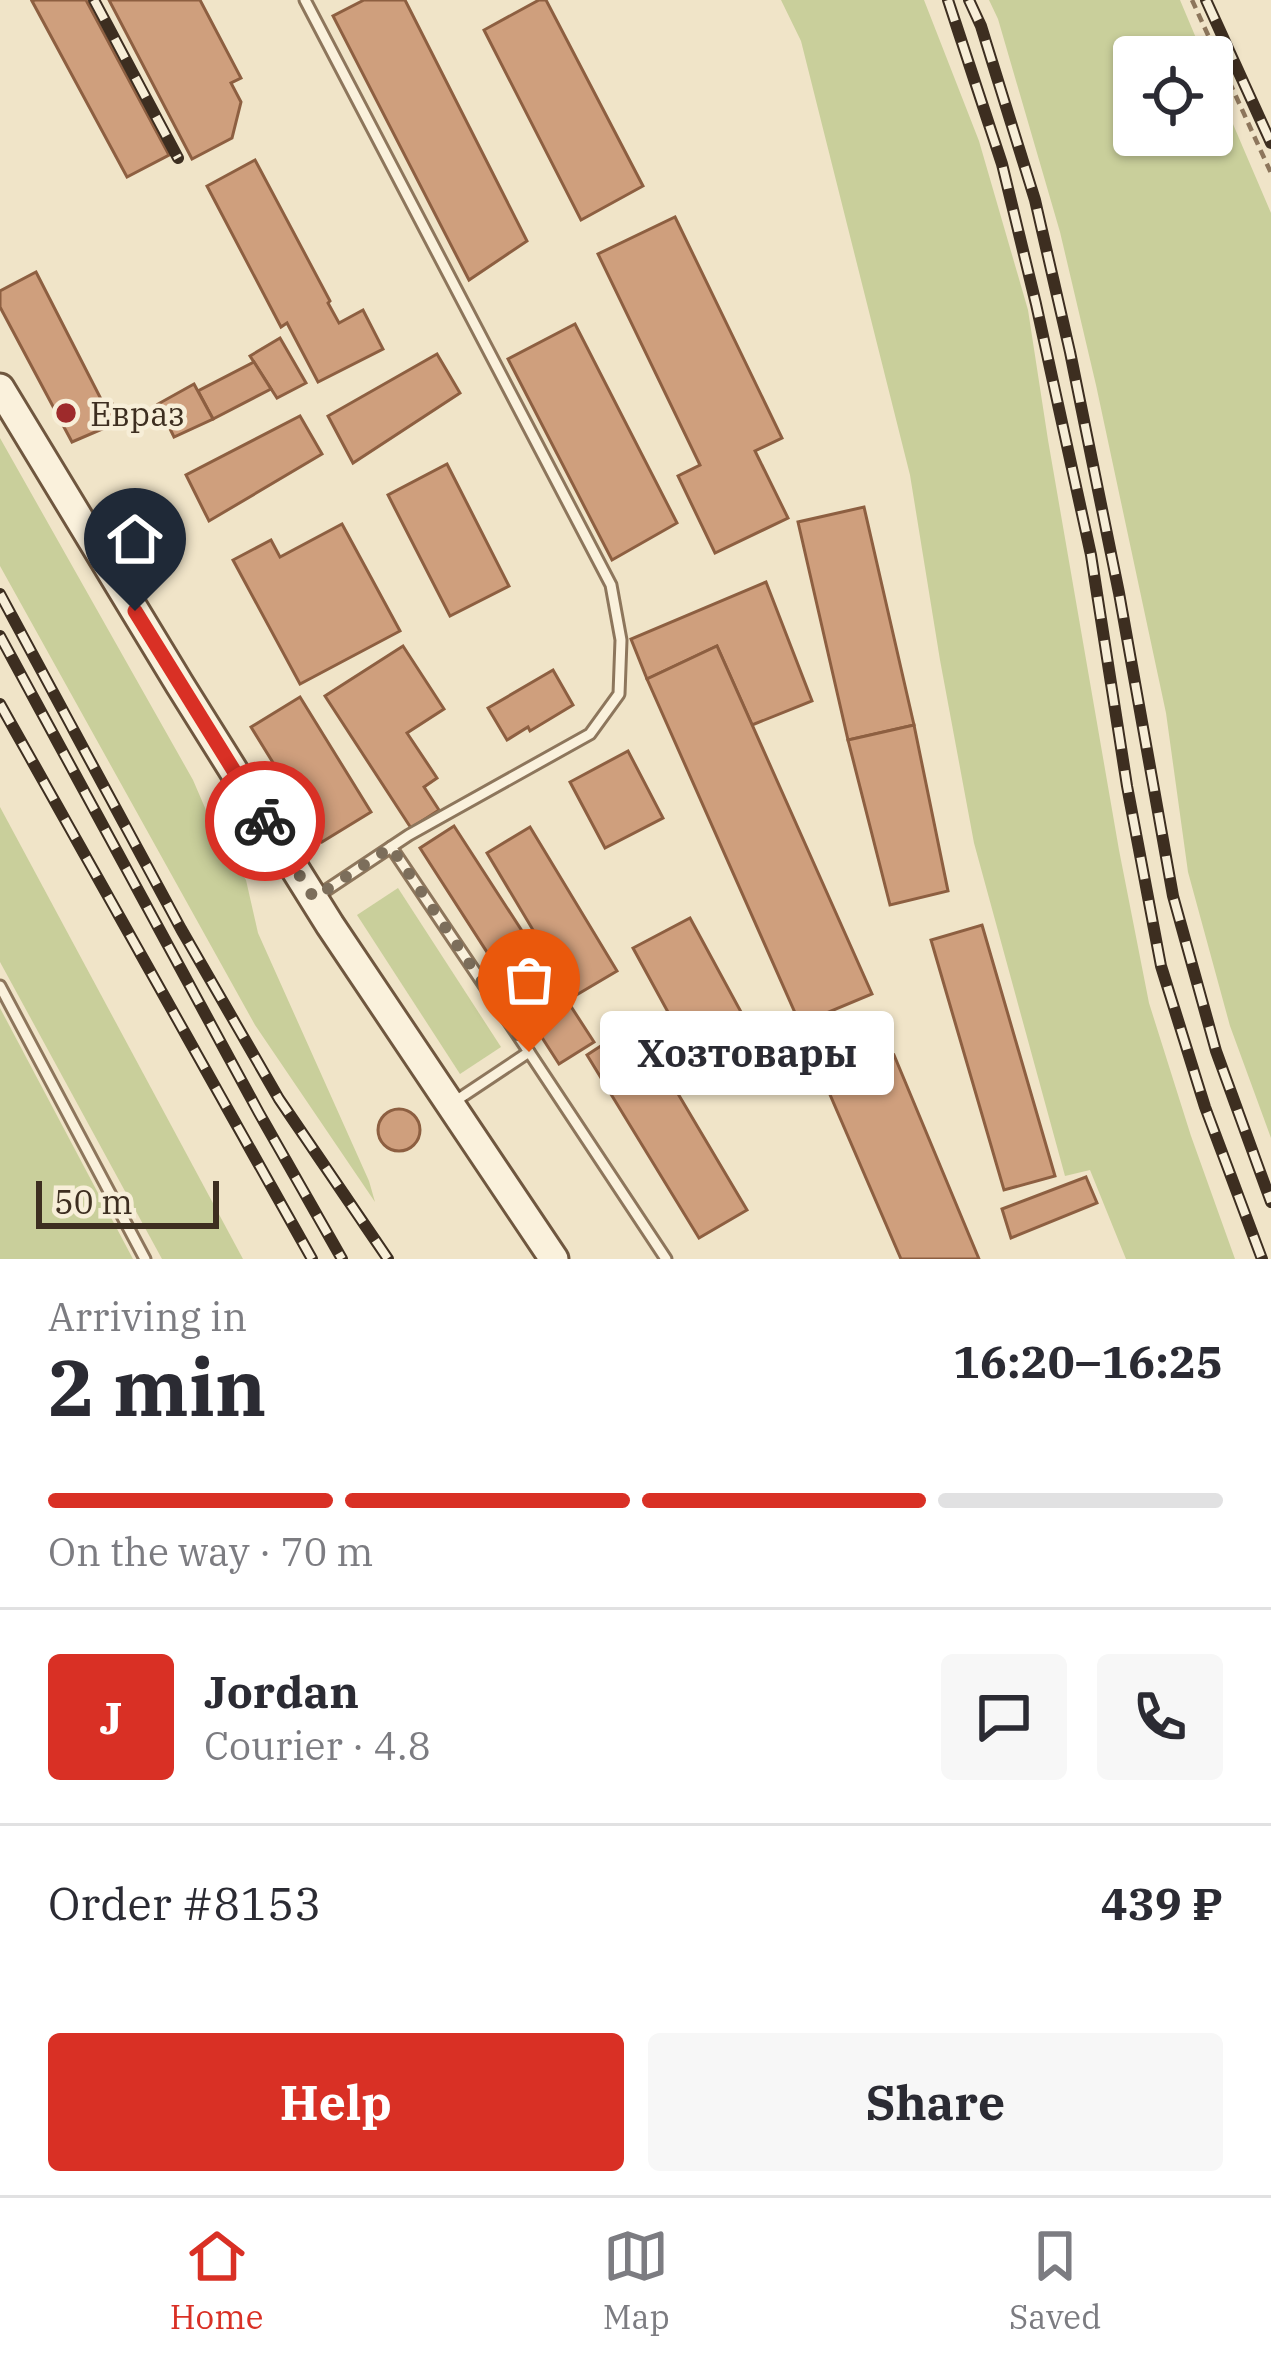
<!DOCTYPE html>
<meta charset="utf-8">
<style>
body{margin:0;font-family:"IBM Plex Serif",serif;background:#f7f7f7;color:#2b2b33;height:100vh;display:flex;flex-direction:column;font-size:45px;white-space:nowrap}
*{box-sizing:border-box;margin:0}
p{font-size:39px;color:#7c7c81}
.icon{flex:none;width:66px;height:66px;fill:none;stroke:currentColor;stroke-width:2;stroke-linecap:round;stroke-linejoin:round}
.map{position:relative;height:1259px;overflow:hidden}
.side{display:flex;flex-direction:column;background:#fff;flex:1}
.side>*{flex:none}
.tools{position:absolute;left:1113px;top:36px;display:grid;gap:24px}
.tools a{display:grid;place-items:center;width:120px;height:120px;border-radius:12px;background:#fff;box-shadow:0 3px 9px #0004;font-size:60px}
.scale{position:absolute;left:36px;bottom:30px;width:183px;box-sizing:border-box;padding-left:12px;border:6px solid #3d2e20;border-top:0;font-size:33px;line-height:42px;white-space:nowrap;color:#3d2e20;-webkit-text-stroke:9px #f7eed8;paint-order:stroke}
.pin{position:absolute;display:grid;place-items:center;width:102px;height:102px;color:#fff;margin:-123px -51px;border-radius:50% 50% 50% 0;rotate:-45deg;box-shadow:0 0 12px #0007}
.pin .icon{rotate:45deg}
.courier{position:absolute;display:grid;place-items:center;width:120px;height:120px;margin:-60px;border:9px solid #d93025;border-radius:50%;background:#fff;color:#222;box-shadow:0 3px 15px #0007}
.bubble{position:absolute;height:84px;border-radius:12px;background:#fff;box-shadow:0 3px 9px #0004;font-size:39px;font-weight:700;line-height:84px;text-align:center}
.head em{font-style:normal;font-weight:700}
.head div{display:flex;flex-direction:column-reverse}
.head{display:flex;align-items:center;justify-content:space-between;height:204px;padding:0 48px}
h1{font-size:78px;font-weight:700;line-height:90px}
.bar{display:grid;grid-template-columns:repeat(4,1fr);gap:18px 12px;align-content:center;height:144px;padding:0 48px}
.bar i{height:15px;border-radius:9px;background:#e1e1e2}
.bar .current{background:#d93025}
.bar p{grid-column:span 4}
.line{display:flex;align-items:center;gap:30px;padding:0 48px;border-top:3px solid #e1e1e2}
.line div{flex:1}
.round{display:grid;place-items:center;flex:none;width:126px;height:126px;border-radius:12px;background:#f7f7f7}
.button{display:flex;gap:24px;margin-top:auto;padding:24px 48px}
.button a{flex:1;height:138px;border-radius:12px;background:#d93025;color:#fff;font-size:48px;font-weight:700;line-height:138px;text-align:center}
.button a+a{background:#f7f7f7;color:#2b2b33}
.dock{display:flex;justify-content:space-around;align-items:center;height:168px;border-top:3px solid #e1e1e2;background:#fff;font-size:33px;color:#7c7c81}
.dock a{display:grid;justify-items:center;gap:6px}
.dock .current{color:#d93025}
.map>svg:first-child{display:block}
.green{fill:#c9cf9b}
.building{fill:#cf9f7d;stroke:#8d5f41;stroke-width:3}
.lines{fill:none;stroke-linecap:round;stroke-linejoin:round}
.service-casing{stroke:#8d765c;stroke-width:15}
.secondary-casing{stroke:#6f573f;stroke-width:33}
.path{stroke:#8d765c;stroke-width:4.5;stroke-dasharray:9 6;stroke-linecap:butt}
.service{stroke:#faf1dc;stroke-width:9}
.secondary{stroke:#faf1dc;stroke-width:27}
.rail-casing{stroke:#3d2e20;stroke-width:12}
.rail{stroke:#f7eed8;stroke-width:8;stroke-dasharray:22;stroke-linecap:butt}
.done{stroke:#7c6e5b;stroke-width:12;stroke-dasharray:0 21.6}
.route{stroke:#d93025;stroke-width:15}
.poi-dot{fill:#9e2a2b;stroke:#f7eed8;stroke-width:4.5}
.labels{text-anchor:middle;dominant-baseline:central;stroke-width:9;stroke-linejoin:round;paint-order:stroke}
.poi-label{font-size:33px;fill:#3d2e20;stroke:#f7eed8;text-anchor:start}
</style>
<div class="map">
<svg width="1271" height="1259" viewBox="0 0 1271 1259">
<rect width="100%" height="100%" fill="#f0e4c8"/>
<g class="green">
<path d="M781 0H924L979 141 1028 310 1048 440 1119 850 1149 1003 1191 1136 1235 1259H1126L1090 1170 1065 1176 974 843 940 660 910 475 801 41Z"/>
<path d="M989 0H1180L1204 57H1134V135H1212V75L1271 213V1138L1230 1026 1188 872 1166 713 1096 385 1060 232 998 19Z"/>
<path d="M0 438 193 780 218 838 246 880 258 933 369 1181 375 1202 255 1025 0 566Z"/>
<path d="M0 807 243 1259H162L0 962Z"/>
<path d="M398 888 501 1047 460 1074 357 915Z"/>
<path d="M0 1008 133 1259H0Z"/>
</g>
<g class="building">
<path d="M35 0H86L169 155 127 177 32 1Z"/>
<path d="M109 0H200L241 78 231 83 241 102 232 138 192 159Z"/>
<path d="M364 0H405L527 241 469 280 333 16Z"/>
<path d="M539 0H546L643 186 581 220 484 30Z"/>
<path d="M255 160 330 301 328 303 339 323 363 310 383 349 318 382 287 323 281 327 207 186Z"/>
<path d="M675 217 782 438 755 451 788 518 715 553 678 476 700 465 598 254Z"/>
<path d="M36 272 104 405 112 403 121 421 72 442 0 307V291Z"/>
<path d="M575 324 677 523 612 560 508 359Z"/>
<path d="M280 338 306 383 277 398 250 356Z"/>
<path d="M437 354 460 393 353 463 328 416Z"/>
<path d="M254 362 271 389 213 419 198 391Z"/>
<path d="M194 384 213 419 174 437 158 404Z"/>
<path d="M300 416 322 454 209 521 186 475Z"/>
<path d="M447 464 509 586 450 616 388 495Z"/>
<path d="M864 507 914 725 848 740 798 522Z"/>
<path d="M342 524 400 631 300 684 233 560 271 540 280 557Z"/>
<path d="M766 582 812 701 752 725 717 646 647 679 631 639Z"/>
<path d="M403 646 444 709 407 733 437 778 424 787 439 810 411 828 325 696Z"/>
<path d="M717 646 872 994 800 1024 647 679Z"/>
<path d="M553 670 573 705 530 731 528 727 507 740 488 708Z"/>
<path d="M300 697 371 812 322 842 251 727Z"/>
<path d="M914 725 948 891 890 905 848 740Z"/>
<path d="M628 751 663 818 605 848 570 782Z"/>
<path d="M454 826 594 1042 559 1064 420 848Z"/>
<path d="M530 827 617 971 573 997 487 853Z"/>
<path d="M690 918 760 1047 704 1078 633 948Z"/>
<path d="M982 925 1055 1176 1004 1190 931 940Z"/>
<path d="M636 1023 747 1210 699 1238 587 1055Z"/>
<path d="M894 1055 979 1259H901L825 1083Z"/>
<circle cx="399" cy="1130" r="21"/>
<path d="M1086 1177 1097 1203 1011 1238 1002 1209Z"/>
</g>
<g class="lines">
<defs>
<g id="service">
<path d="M305 0 611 585 621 640 619 694 590 734 409 835 319 895"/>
<path d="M391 847 529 1052 454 1102"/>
<path d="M0 986 145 1259"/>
<path d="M529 1052 666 1259"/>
</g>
<path id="secondary" d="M0 388 180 685 330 925 554 1259"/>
</defs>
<use href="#service" class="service-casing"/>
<use href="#secondary" class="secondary-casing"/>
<path class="path" d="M1192 0 1271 173"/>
<use href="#service" class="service"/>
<use href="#secondary" class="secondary"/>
<defs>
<g id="rail">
<path d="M94 0 178 158"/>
<path d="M948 0 1002 164 1036 304 1091 555 1127 786 1161 966 1205 1107 1262 1259"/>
<path d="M969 0 981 26 1035 200 1070 352 1119 593 1173 896 1216 1051 1271 1202"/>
<path d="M1206 0 1271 143"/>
<path d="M0 594 181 929 279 1099 388 1259"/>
<path d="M0 636 259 1113 342 1259"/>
<path d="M0 704 312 1259"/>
</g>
</defs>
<use href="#rail" class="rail-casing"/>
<use href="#rail" class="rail"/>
</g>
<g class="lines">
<path class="done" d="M265 821 314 898 391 847 529 1052"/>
<path class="route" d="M135 611 265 821"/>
</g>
<circle class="poi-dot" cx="66" cy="413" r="12"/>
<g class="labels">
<g class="poi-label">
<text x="90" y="413">Евраз</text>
</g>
</g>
</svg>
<div class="tools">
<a><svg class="icon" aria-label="locate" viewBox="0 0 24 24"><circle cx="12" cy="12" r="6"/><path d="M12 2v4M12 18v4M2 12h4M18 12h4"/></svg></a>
</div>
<div class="scale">50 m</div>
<div class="pin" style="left:529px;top:1052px;background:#ea580c"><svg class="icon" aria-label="bag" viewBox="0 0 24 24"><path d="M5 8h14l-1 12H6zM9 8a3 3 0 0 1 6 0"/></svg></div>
<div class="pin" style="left:135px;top:611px;background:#1f2937"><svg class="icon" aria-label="home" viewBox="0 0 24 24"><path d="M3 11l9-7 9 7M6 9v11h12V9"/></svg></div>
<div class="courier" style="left:265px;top:821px"><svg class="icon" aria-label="bike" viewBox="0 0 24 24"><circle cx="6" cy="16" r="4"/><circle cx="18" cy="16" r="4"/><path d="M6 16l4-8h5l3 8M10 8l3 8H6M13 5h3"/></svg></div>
<div class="bubble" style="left:600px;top:1011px;width:294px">Хозтовары</div>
</div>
<section class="side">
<div class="head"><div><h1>2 min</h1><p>Arriving in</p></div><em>16:20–16:25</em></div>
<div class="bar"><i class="current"></i><i class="current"></i><i class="current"></i><i></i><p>On the way · 70 m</p></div>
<div class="line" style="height:216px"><b class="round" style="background:#d93025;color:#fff">J</b><div><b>Jordan</b><p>Courier · 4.8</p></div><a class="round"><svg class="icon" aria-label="chat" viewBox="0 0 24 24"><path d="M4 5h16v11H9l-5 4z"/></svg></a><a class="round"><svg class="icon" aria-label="phone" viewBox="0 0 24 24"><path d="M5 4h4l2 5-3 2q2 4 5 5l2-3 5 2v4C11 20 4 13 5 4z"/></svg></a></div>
<div class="line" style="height:156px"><div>Order #8153</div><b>439 ₽</b></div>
<div class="button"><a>Help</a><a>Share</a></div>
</section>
<nav class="dock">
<a class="current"><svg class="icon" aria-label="home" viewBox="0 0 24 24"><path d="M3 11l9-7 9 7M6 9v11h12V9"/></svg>Home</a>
<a><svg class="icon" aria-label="map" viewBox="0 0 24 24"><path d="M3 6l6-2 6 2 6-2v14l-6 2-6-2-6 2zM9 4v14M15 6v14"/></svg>Map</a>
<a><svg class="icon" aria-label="saved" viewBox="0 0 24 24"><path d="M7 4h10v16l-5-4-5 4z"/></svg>Saved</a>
</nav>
